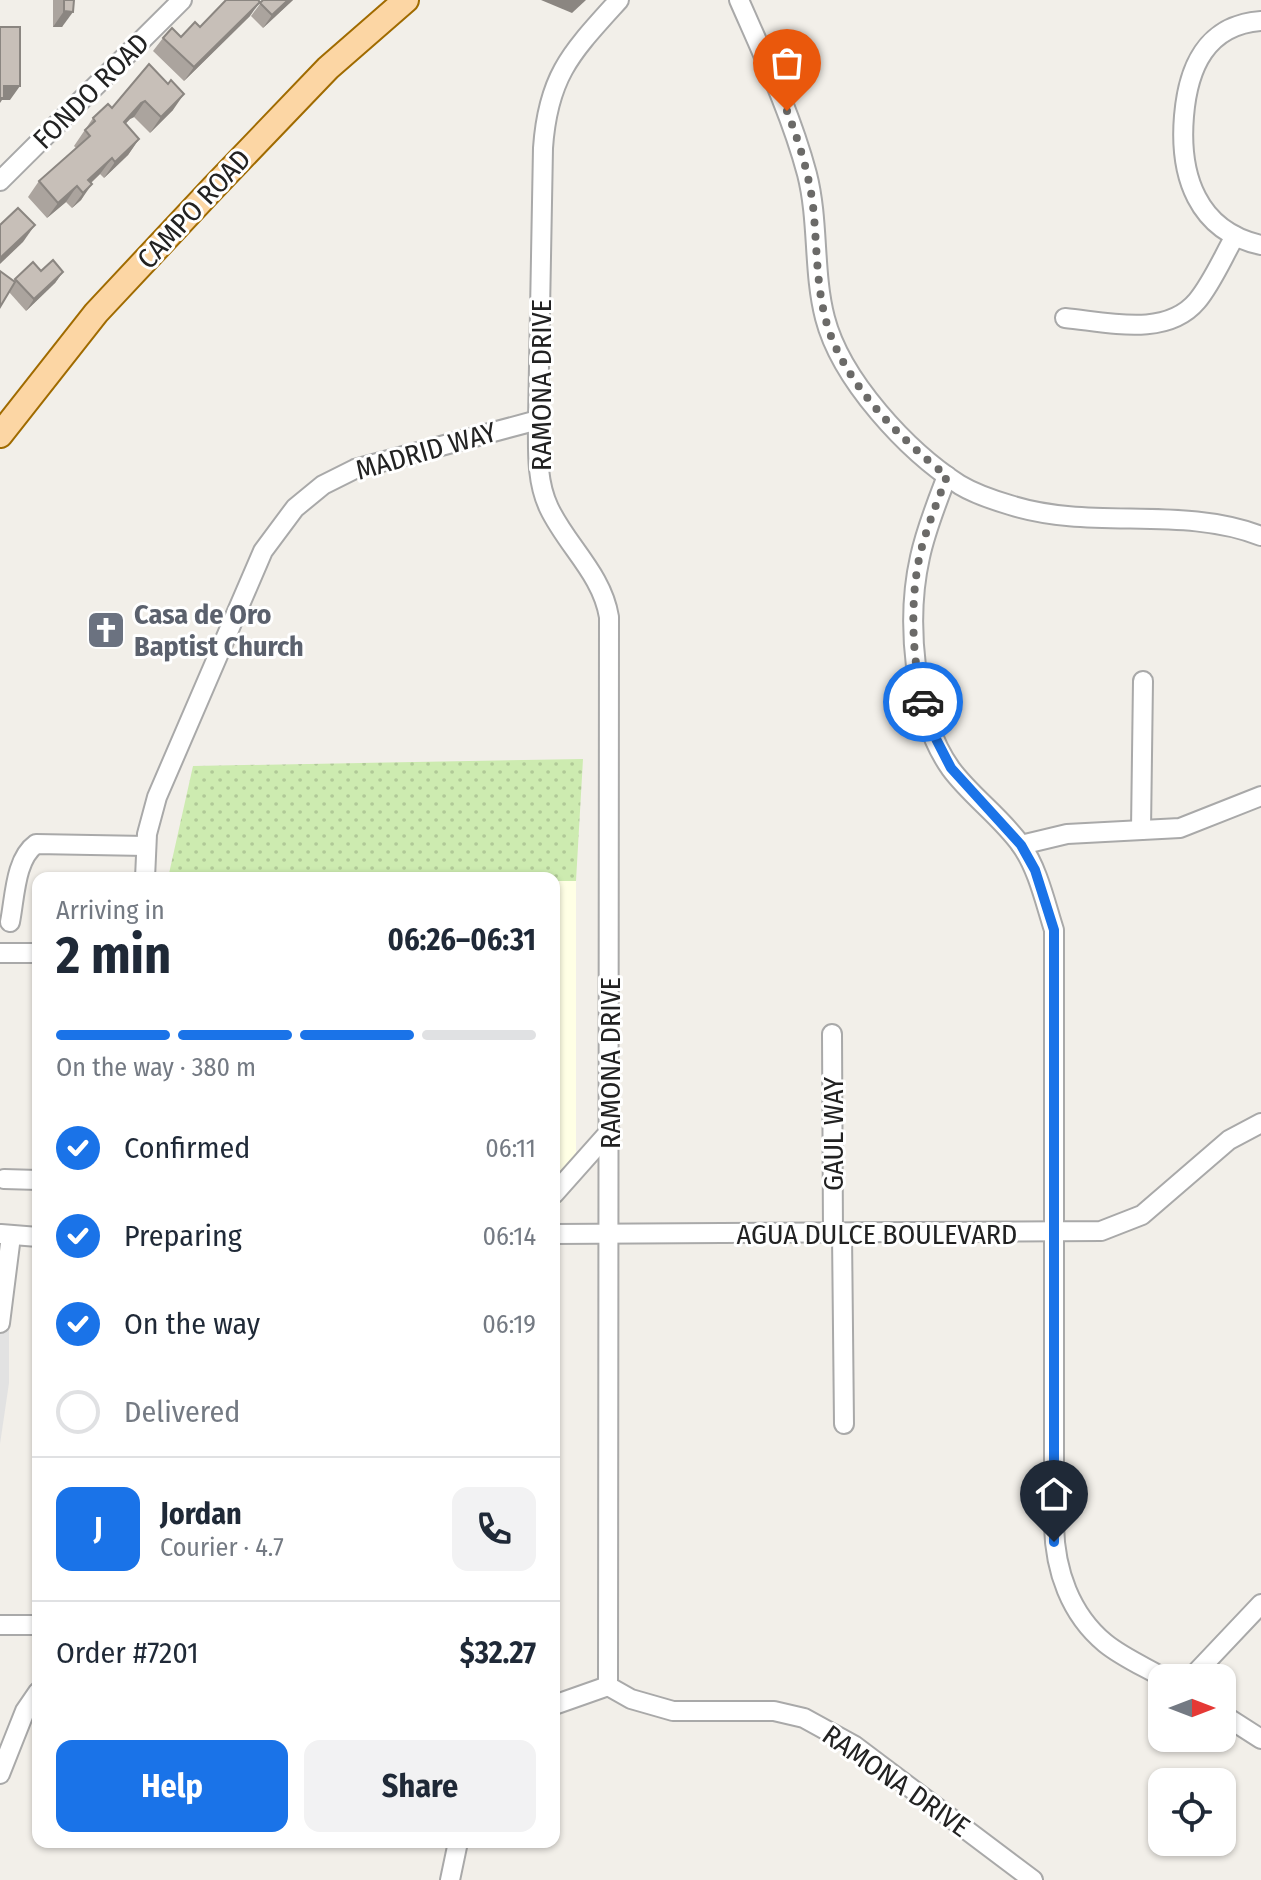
<!DOCTYPE html>
<meta charset="utf-8">
<style>
body{margin:0;font-family:"Fira Sans Condensed",sans-serif;background:#f2f2f3;color:#1f2937;height:100vh;display:flex;flex-direction:column;font-size:30px;white-space:nowrap}
*{box-sizing:border-box;margin:0}
p{font-size:26px;color:#747a83}
.icon{flex:none;width:44px;height:44px;fill:none;stroke:currentColor;stroke-width:2;stroke-linecap:round;stroke-linejoin:round}
.map{position:relative;flex:1;overflow:hidden}
.details{position:absolute;left:32px;top:872px;width:528px;height:976px;display:flex;flex-direction:column;background:#fff;border-radius:16px;box-shadow:0 2px 6px #0004}
.details>*{flex:none}
.needle{width:52px;rotate:90deg}
.tools{position:absolute;left:1148px;top:1664px;display:grid;gap:16px}
.tools a{display:grid;place-items:center;width:88px;height:88px;border-radius:16px;background:#fff;box-shadow:0 2px 6px #0004;font-size:40px}
.pin{position:absolute;display:grid;place-items:center;width:68px;height:68px;color:#fff;margin:-82px -34px;border-radius:50% 50% 50% 0;rotate:-45deg;box-shadow:0 0 8px #0007}
.pin .icon{rotate:45deg}
.courier{position:absolute;display:grid;place-items:center;width:80px;height:80px;margin:-40px;border:6px solid #1a73e8;border-radius:50%;background:#fff;color:#222;box-shadow:0 2px 10px #0007}
.headline em{font-style:normal;font-weight:700}
.headline div{display:flex;flex-direction:column-reverse}
.headline{display:flex;align-items:center;justify-content:space-between;height:136px;padding:0 24px}
h1{font-size:52px;font-weight:700;line-height:60px}
.bar{display:grid;grid-template-columns:repeat(4,1fr);gap:12px 8px;align-content:center;height:96px;padding:0 24px}
.bar i{height:10px;border-radius:6px;background:#e0e1e3}
.bar .selected{background:#1a73e8}
.bar p{grid-column:span 4}
.line{display:flex;align-items:center;gap:20px;padding:0 24px;border-top:2px solid #e0e1e3}
.line div{flex:1}
.round{display:grid;place-items:center;flex:none;width:84px;height:84px;border-radius:16px;background:#f2f2f3}
ol{padding:0 24px;list-style:none}
li{display:flex;align-items:center;gap:24px;height:88px}
li p{margin-inline-start:auto}
li .icon{padding:8px;border-radius:50%;background:#1a73e8;color:#fff;stroke-width:4}
li:last-child{color:#747a83}
li i{width:44px;height:44px;border:4px solid #e0e1e3;border-radius:50%}
.action{display:flex;gap:16px;margin-top:auto;padding:16px 24px}
.action a{flex:1;height:92px;border-radius:16px;background:#1a73e8;color:#fff;font-size:32px;font-weight:700;line-height:92px;text-align:center}
.action a+a{background:#f2f2f3;color:#1f2937}
.map>svg:first-child{display:block}
.education{fill:#ffffe5}
.grass{fill:url(#grass-dots)}
.parking{fill:#e2e2e2}
.lines{fill:none;stroke-linecap:round;stroke-linejoin:round}
.minor-casing{stroke:#a9a9a9;stroke-width:22}
.major-casing{stroke:#a06b00;stroke-width:28}
.minor{stroke:#fff;stroke-width:18}
.major{stroke:#fcd6a4;stroke-width:24}
.wall{fill:#aba49e}
.shaded-wall{fill:#8b8681}
.building{fill:#c7bfb8;stroke:#8b8681;stroke-width:2}
.done{stroke:#6b6a68;stroke-width:8;stroke-dasharray:0 14.4}
.route{stroke:#1a73e8;stroke-width:10}
.labels{text-anchor:middle;dominant-baseline:central;stroke-width:6;stroke-linejoin:round;paint-order:stroke}
.street-label{font-size:28px;fill:#222;stroke:#fff}
.worship-label{font-size:28px;font-weight:bold;fill:#5b616d;stroke:#fff;text-anchor:start}
</style>
<div class="map">
<svg width="1261" height="1880" viewBox="0 0 1261 1880">
<defs>
<pattern id="grass-dots" width="8" height="8" patternUnits="userSpaceOnUse" patternTransform="scale(2)"><rect width="8" height="8" fill="#cdebb0"/><path d="M2 2h.1M6 6h.1" fill="none" stroke="#b0c997" stroke-width="1.8" stroke-linecap="round"/></pattern>
</defs>
<rect width="100%" height="100%" fill="#f2efe9"/>
<path class="education" d="M554 881H576V1183L554 1212Z"/>
<path class="grass" d="M583 759 576 881H554V878H168L193 766Z"/>
<path class="parking" d="M0 1252 18 1255 9 1332V1383L0 1444Z"/>
<g class="lines">
<defs>
<g id="minor">
<path d="M619 0C572 52 548 75 543 148L538 420C538 449 536 481 549 508 567 546 602 574 609 617L608 1686 631 1699 673 1711H774L804 1718 855 1746 1033 1880"/>
<path d="M739 0C764 57 791 114 807 174 819 221 813 272 825 318 841 380 907 451 960 485 975 494 993 500 1010 505 1092 531 1181 505 1261 536"/>
<path d="M1261 21C1206 25 1188 68 1184 116 1179 175 1197 231 1261 245"/>
<path d="M0 181 182 0"/>
<path d="M1065 318C1107 322 1166 338 1197 301 1212 283 1223 257 1235 236"/>
<path d="M947 476C937 502 926 529 920 557 906 619 913 716 951 769 971 796 1001 817 1021 845 1038 869 1045 902 1054 930V1526C1055 1570 1070 1614 1105 1643 1122 1657 1145 1667 1164 1678"/>
<path d="M1141 830 1143 681"/>
<path d="M1021 845 1067 834 1180 828 1261 796"/>
<path d="M145 878 147 834 157 797 263 551 295 508 323 485 355 469 538 420"/>
<path d="M10 922C15 897 15 859 36 844L146 846"/>
<path d="M0 953H38"/>
<path d="M832 1034 833 1234"/>
<path d="M4 1179 38 1180"/>
<path d="M554 1194 610 1131"/>
<path d="M1 1234 38 1237"/>
<path d="M554 1234 1101 1231 1142 1215 1229 1140 1261 1123"/>
<path d="M842 1234 844 1424"/>
<path d="M0 1323 11 1236"/>
<path d="M0 1625H38"/>
<path d="M1191 1678 1261 1604"/>
<path d="M554 1705 608 1686"/>
<path d="M1222 1714 1261 1739"/>
<path d="M0 1774 25 1711 38 1692"/>
<path d="M450 1880 458 1842"/>
</g>
<path id="major" d="M0 435 96 313 213 188 328 68 406 0"/>
</defs>
<use href="#minor" class="minor-casing"/>
<use href="#major" class="major-casing"/>
<use href="#minor" class="minor"/>
<use href="#major" class="major"/>
</g>
<g class="wall">
<path d="M53 0H74L62 27H53Z"/>
<path d="M263 0H293L263 28 251 16Z"/>
<path d="M250 16 184 81 153 51 163 38 181 37 200 27Z"/>
<path d="M149 64 173 110 150 133 134 117 130 119 125 124 139 139 128 155 104 178 100 174 91 183 81 200 72 208 66 202 47 218 28 197 39 181 76 148 74 146 93 118 112 108Z"/>
<path d="M41 271 63 272 55 283 26 311 9 292 13 281 15 279Z"/>
</g>
<g class="shaded-wall">
<path d="M288 0H293L263 28 272 15Z"/>
<path d="M541 0H586L572 13Z"/>
<path d="M260 2 250 16 184 81 194 67Z"/>
<path d="M64 11 73 12 62 27H53Z"/>
<path d="M4 86H20L10 100H2L0 103V92Z"/>
<path d="M184 94 173 110 150 133 161 117Z"/>
<path d="M145 101 134 117 130 119 112 138 124 122 141 103Z"/>
<path d="M139 139 128 155 104 178 115 162Z"/>
<path d="M112 158 100 174 82 191 88 180Z"/>
<path d="M92 184 81 200 72 208 83 193Z"/>
<path d="M77 186 66 202 47 218 58 203Z"/>
<path d="M35 225 23 242 0 264V258Z"/>
<path d="M63 272 55 283 26 311 34 299Z"/>
</g>
<g class="building">
<path d="M64 0H74L73 12 64 11Z"/>
<path d="M226 0H258L260 2 194 67 163 38 172 28 181 37 195 22 200 27Z"/>
<path d="M263 0H288L272 15 260 3Z"/>
<path d="M0 27H20V86H4V98H0Z"/>
<path d="M149 64 168 84 171 80 184 94 161 117 145 101 141 103 124 122 139 139 115 162 112 158 88 180 92 184 83 193 77 186 58 203 39 181 90 136 85 130 95 121 93 118 108 104 112 108Z"/>
<path d="M18 208 35 225 0 258V225Z"/>
<path d="M53 260 63 272 34 299 15 279 33 262 41 271Z"/>
<path d="M0 271 15 282 0 307Z"/>
</g>
<g class="lines">
<path class="done" d="M787 111C799 142 809 174 813 206 817 243 816 281 825 317 840 379 898 437 947 476 937 503 925 531 919 559 910 604 912 657 923 702"/>
<path class="route" d="M923 702 934 735 951 768 1021 845 1035 870 1054 930V1542"/>
</g>
<defs>
<symbol id="church-square" viewBox="-11 -11 22 22"><rect x="-9" y="-9" width="18" height="18" rx="4" fill="#6b7280" stroke="#fff"/><path d="M-1.2-6h2.4v3.5h3.3v2.4h-3.3V6h-2.4V-.1h-3.3v-2.4h3.3Z" fill="#fff"/></symbol>
</defs>
<g fill-rule="evenodd">
<use href="#church-square" x="84" y="608" width="44" height="44"/>
</g>
<g class="labels">
<g class="street-label">
<text transform="translate(91 91) rotate(-45)">FONDO ROAD</text>
<text transform="translate(194 209) rotate(-47)">CAMPO ROAD</text>
<text transform="translate(541 385) rotate(-90)">RAMONA DRIVE</text>
<text transform="translate(426 451) rotate(-16)">MADRID WAY</text>
<text transform="translate(610 1063) rotate(-90)">RAMONA DRIVE</text>
<text transform="translate(833 1134) rotate(-90)">GAUL WAY</text>
<text x="877" y="1234">AGUA DULCE BOULEVARD</text>
<text transform="translate(896 1781) rotate(35)">RAMONA DRIVE</text>
</g>
<g class="worship-label">
<text x="134" y="614">Casa de Oro<tspan x="134" dy="32">Baptist Church</tspan></text>
</g>
</g>
</svg>
<div class="tools">
<a><svg class="needle" viewBox="-14 -14 28 28"><path d="M0-13l5 13h-10z" fill="#e53935"/><path d="M0 13l5-13h-10z" fill="#747a83"/></svg></a>
<a><svg class="icon" aria-label="locate" viewBox="0 0 24 24"><circle cx="12" cy="12" r="6"/><path d="M12 2v4M12 18v4M2 12h4M18 12h4"/></svg></a>
</div>
<div class="pin" style="left:787px;top:111px;background:#ea580c"><svg class="icon" aria-label="bag" viewBox="0 0 24 24"><path d="M5 8h14l-1 12H6zM9 8a3 3 0 0 1 6 0"/></svg></div>
<div class="pin" style="left:1054px;top:1542px;background:#1f2937"><svg class="icon" aria-label="home" viewBox="0 0 24 24"><path d="M3 11l9-7 9 7M6 9v11h12V9"/></svg></div>
<div class="courier" style="left:923px;top:702px"><svg class="icon" aria-label="car" viewBox="0 0 24 24"><path d="M5 17H2v-5l4-1 3-4h7l3 4 3 1v5h-3M9 17h6M6 11h13"/><circle cx="7" cy="17" r="2"/><circle cx="17" cy="17" r="2"/></svg></div>
<section class="details">
<div class="headline"><div><h1>2 min</h1><p>Arriving in</p></div><em>06:26–06:31</em></div>
<div class="bar"><i class="selected"></i><i class="selected"></i><i class="selected"></i><i></i><p>On the way · 380 m</p></div>
<ol>
<li><svg class="icon" aria-label="check" viewBox="0 0 24 24"><path d="M5 12l5 5 9-10"/></svg>Confirmed<p>06:11</p></li>
<li><svg class="icon" aria-label="check" viewBox="0 0 24 24"><path d="M5 12l5 5 9-10"/></svg>Preparing<p>06:14</p></li>
<li><svg class="icon" aria-label="check" viewBox="0 0 24 24"><path d="M5 12l5 5 9-10"/></svg>On the way<p>06:19</p></li>
<li><i></i>Delivered</li>
</ol>
<div class="line" style="height:144px"><b class="round" style="background:#1a73e8;color:#fff">J</b><div><b>Jordan</b><p>Courier · 4.7</p></div><a class="round"><svg class="icon" aria-label="phone" viewBox="0 0 24 24"><path d="M5 4h4l2 5-3 2q2 4 5 5l2-3 5 2v4C11 20 4 13 5 4z"/></svg></a></div>
<div class="line" style="height:104px"><div>Order #7201</div><b>$32.27</b></div>
<div class="action"><a>Help</a><a>Share</a></div>
</section>
</div>
